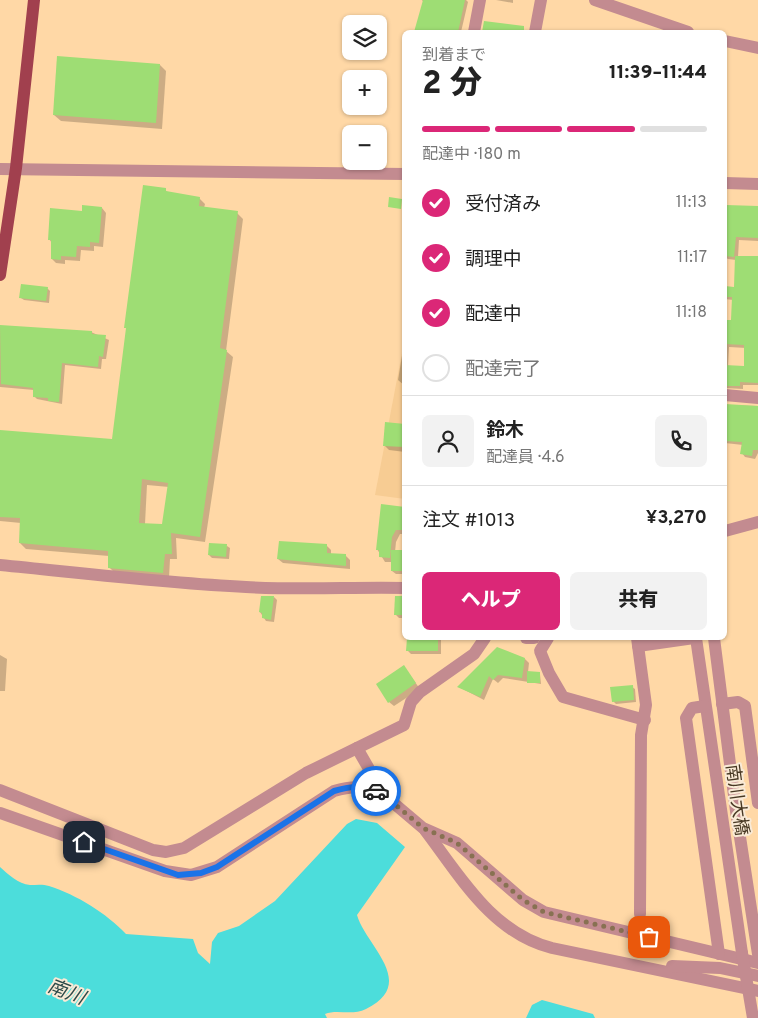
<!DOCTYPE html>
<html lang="ja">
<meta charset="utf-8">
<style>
body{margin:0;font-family:Overpass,"Noto Sans JP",sans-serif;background:#f2f2f2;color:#222;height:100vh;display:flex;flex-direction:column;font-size:19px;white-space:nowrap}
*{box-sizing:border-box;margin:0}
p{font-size:16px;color:#767676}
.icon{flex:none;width:28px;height:28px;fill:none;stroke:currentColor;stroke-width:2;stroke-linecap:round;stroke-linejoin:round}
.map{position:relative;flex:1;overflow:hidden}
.side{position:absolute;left:402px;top:30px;width:325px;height:610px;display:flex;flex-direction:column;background:#fff;border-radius:8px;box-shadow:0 1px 4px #0004}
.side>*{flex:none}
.controls{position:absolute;left:342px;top:15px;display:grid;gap:10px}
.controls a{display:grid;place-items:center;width:45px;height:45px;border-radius:8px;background:#fff;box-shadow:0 1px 4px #0004;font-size:25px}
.pin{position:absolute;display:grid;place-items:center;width:42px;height:42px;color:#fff;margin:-21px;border-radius:10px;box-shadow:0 2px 8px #0006}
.courier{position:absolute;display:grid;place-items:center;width:50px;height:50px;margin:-25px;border:4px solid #1a73e8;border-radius:50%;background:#fff;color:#222;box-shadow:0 1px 6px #0007}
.head em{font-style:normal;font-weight:800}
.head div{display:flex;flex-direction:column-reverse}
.head{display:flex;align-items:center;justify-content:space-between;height:85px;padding:0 20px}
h1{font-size:32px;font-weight:800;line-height:38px}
.bar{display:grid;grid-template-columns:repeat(4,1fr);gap:8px 5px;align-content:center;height:60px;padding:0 20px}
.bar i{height:6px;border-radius:4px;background:#e0e0e0}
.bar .active{background:#db2777}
.bar p{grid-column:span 4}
.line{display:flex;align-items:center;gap:12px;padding:0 20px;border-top:1px solid #e0e0e0}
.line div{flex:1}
.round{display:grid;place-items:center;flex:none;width:52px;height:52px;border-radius:8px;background:#f2f2f2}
ol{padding:0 20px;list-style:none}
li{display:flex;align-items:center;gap:15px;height:55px}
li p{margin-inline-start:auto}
li .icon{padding:5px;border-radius:50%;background:#db2777;color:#fff;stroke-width:4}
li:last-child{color:#767676}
li i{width:28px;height:28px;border:2px solid #e0e0e0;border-radius:50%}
.primary-button{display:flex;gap:10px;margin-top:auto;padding:10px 20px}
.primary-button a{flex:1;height:58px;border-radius:8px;background:#db2777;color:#fff;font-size:20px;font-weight:800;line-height:58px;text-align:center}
.primary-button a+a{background:#f2f2f2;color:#222}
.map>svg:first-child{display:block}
.built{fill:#f7cc93}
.water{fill:#4cdddb}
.shadow{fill:#0003;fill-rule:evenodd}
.building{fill:#9edd74;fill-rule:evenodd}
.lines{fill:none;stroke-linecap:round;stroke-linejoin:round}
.minor{stroke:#c38b90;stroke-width:12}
.major{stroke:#a1404e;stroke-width:12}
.minor-bridge{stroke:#c38b90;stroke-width:12}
.done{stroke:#887152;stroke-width:5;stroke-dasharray:0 9}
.route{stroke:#1a73e8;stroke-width:6}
.labels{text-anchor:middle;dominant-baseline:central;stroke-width:4;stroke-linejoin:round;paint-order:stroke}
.street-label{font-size:18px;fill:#483924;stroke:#f9ead6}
.water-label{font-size:19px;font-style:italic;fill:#2c4a49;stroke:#f9ead6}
</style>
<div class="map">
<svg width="758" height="1018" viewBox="0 0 758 1018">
<rect width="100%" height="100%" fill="#ffd8a6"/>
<path class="built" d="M405 337V499L375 495Z"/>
<g class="water">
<path d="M356 819 377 823 405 847 357 915C365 945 419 983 366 1009 352 1016 337 1009 325 1014L327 1018H0V867C8 874 18 884 30 885 36 885 43 884 49 886 77 895 106 913 126 934L193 939 198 953 210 964 212 942 218 933 239 926 275 901 347 824Z"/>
<path d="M542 1000 593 1014 595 1018H526L532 1005Z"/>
</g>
<g class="shadow">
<path d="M422 0H466L468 2 461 32H416L424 3Z"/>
<path d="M496 0H513V3Z"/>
<path d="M485 22 520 29V32H483Z"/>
<path d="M160 65 166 71 162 129 61 121 54 115Z"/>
<path d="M165 190 169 193 199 198 205 204 204 208 237 213 243 219 226 351 233 357 205 542 176 538 177 559H170L169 578 115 573 109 567V556L26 549 20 543 21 523 0 521V432L113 441 127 329 125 327ZM147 485 169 487 163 526 145 524Z"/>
<path d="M727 207 758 208V241L739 240 738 257 758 258V385H743V389L725 388V321H732L733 300 725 299V288L735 289 736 260 728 259 725 257ZM729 347 746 348 745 367 728 366Z"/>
<path d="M102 208 106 213 103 247 94 246V251L81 250 80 261 65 260V264L56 263 52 259V243L49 239Z"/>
<path d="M47 288 50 291 49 303 24 300 21 298Z"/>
<path d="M0 327 91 332 109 340 106 359H102L101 369 65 365 62 404 37 399 34 396V390L0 387Z"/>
<path d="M403 350 405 351V386L398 380Z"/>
<path d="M725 405 758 406V453L755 459 745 457 742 453 743 445 725 443Z"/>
<path d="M405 427V452L389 450 384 445Z"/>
<path d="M382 505 405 508V534H400L396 542 395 552H405V574H396L392 571 393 562H385L377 549Z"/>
<path d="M227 546 230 548 229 559 212 558 209 555Z"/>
<path d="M327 546 331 550V555L346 556 350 560V569L283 563 278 559Z"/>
<path d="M274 597 277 600 274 622 266 621 260 612Z"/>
<path d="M405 597V618H399L395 614Z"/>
<path d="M408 638H441V654H411L408 651Z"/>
<path d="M0 655 7 659 5 691H0Z"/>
<path d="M525 659 529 663 528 672 540 674 541 684 503 678 498 683 493 679 484 700 459 687Z"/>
<path d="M404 667 420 689 394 706 389 702Z"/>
<path d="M632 687 635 689 636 702 616 704 613 701Z"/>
</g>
<g class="building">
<path d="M423 0H465L458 32H414Z"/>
<path d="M484 21 524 26V32H482Z"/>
<path d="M57 56 160 64 156 123 53 115Z"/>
<path d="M143 185 166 188V191L200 197 199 206 238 211 220 348 227 350 200 537 171 533 172 554H165L163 573 108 568V551L19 543 20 518 0 517V430L112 439 126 328H124ZM142 479 168 483 162 524 139 523Z"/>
<path d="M389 197 402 199 401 209 388 207Z"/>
<path d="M82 205 102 207 99 243 90 242V247L77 246 76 257 61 256V260L51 259V240H48L50 208 82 211Z"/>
<path d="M726 205 758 206V238L736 237 734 257 725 256Z"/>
<path d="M735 256H758V383L740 382V386H725V365L744 366V345L725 344V320H731L732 297H725V286L734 287Z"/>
<path d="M21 284 48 287 46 301 19 298Z"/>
<path d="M0 325 92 331V334L106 335 103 357 99 356 98 367 62 363 59 402 48 401V398L33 397V388L1 384Z"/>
<path d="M725 404 758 406V450H753L752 456 740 454 742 442 725 441Z"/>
<path d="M385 422 405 424V447L383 446Z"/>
<path d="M381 504 405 507 402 530H396L392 537 390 558 379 557V550H376Z"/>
<path d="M279 541 327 544V553L346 554V566L277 559Z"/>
<path d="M209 543 227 544 226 557 208 555Z"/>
<rect x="391" y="550" width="14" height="21"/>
<path d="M261 596H274L271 620 262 618V613L259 612Z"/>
<path d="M395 596H405V615H394Z"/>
<path d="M407 638H438V651H406Z"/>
<path d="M497 647 525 658 522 678 498 675 493 680 489 676 480 697 457 687Z"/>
<path d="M404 665 416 683 388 703 376 684Z"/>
<path d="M527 671 540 672V683H527Z"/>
<path d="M633 685 634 700 612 702 610 687Z"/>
</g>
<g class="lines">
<g class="minor">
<path d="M595 0 688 32"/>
<path d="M474 32 480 0"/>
<path d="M535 32 541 0"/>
<path d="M725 41 758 48"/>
<path d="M0 169 405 174"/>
<path d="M725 183 758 184"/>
<path d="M725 395 758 398"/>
<path d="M725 531 758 522"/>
<path d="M0 565C82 573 164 583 246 587 299 590 352 587 405 588"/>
<path d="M485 638 474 654 420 692 411 702 404 725 357 748 384 795 423 828 457 843 523 900 544 912 758 963"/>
<path d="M526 638H534"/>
<path d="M548 638 540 651 549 673 563 697 645 720"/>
<path d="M637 638 646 705 641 735 640 914"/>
<path d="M696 638 742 953"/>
<path d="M714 638 736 811 758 954"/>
<path d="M638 646 694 638"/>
<path d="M722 704 738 702 745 706 758 803"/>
<path d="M705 706 692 708 686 718 719 954"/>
<path d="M0 790 153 850 166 852 184 848 306 773 357 748"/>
<path d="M0 813 165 871 191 875 217 867 334 791C354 785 367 786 384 795"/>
<path d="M425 830C460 876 492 933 552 948L758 991"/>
<path d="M672 966 720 968 758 976"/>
</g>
<path class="major" d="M0 275 16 168 34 0"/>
<path class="minor-bridge" d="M742 953 753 1018"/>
</g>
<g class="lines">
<path class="done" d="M376 791 384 795 423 828 457 843 523 900 544 912 649 937"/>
<path class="route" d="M84 842 178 875 201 873 217 867 334 791C348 787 362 784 376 791"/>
</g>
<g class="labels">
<g class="street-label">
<text transform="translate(736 800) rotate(82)">南川大橋</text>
</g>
<g class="water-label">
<text transform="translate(66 993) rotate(21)">南川</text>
</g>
</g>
</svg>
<div class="controls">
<a><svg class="icon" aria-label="layers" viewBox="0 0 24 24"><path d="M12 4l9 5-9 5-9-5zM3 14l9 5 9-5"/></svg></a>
<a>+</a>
<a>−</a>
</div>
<div class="pin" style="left:649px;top:937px;background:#ea580c"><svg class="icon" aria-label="bag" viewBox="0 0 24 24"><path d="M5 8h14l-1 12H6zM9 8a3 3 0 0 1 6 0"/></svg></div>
<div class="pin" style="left:84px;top:842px;background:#1f2937"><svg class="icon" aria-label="home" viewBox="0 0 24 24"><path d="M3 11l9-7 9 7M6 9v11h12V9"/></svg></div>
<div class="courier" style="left:376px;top:791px"><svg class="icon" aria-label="car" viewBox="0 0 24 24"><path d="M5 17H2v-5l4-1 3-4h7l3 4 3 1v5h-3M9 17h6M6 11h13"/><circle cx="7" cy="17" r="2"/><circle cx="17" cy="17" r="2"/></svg></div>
<section class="side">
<div class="head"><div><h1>2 分</h1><p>到着まで</p></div><em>11:39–11:44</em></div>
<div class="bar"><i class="active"></i><i class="active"></i><i class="active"></i><i></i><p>配達中 · 180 m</p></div>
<ol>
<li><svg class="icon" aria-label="check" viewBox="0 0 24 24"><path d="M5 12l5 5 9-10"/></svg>受付済み<p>11:13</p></li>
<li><svg class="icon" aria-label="check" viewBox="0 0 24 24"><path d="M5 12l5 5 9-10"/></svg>調理中<p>11:17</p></li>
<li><svg class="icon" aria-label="check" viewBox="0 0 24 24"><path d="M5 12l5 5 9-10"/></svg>配達中<p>11:18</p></li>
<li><i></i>配達完了</li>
</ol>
<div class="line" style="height:90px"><a class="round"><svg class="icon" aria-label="person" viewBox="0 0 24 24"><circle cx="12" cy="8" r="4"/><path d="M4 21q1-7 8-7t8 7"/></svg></a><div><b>鈴木</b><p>配達員 · 4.6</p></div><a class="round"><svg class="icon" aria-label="phone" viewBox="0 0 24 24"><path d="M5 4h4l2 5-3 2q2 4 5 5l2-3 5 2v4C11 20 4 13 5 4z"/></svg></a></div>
<div class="line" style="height:65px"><div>注文 #1013</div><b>¥3,270</b></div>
<div class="primary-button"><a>ヘルプ</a><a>共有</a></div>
</section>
</div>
